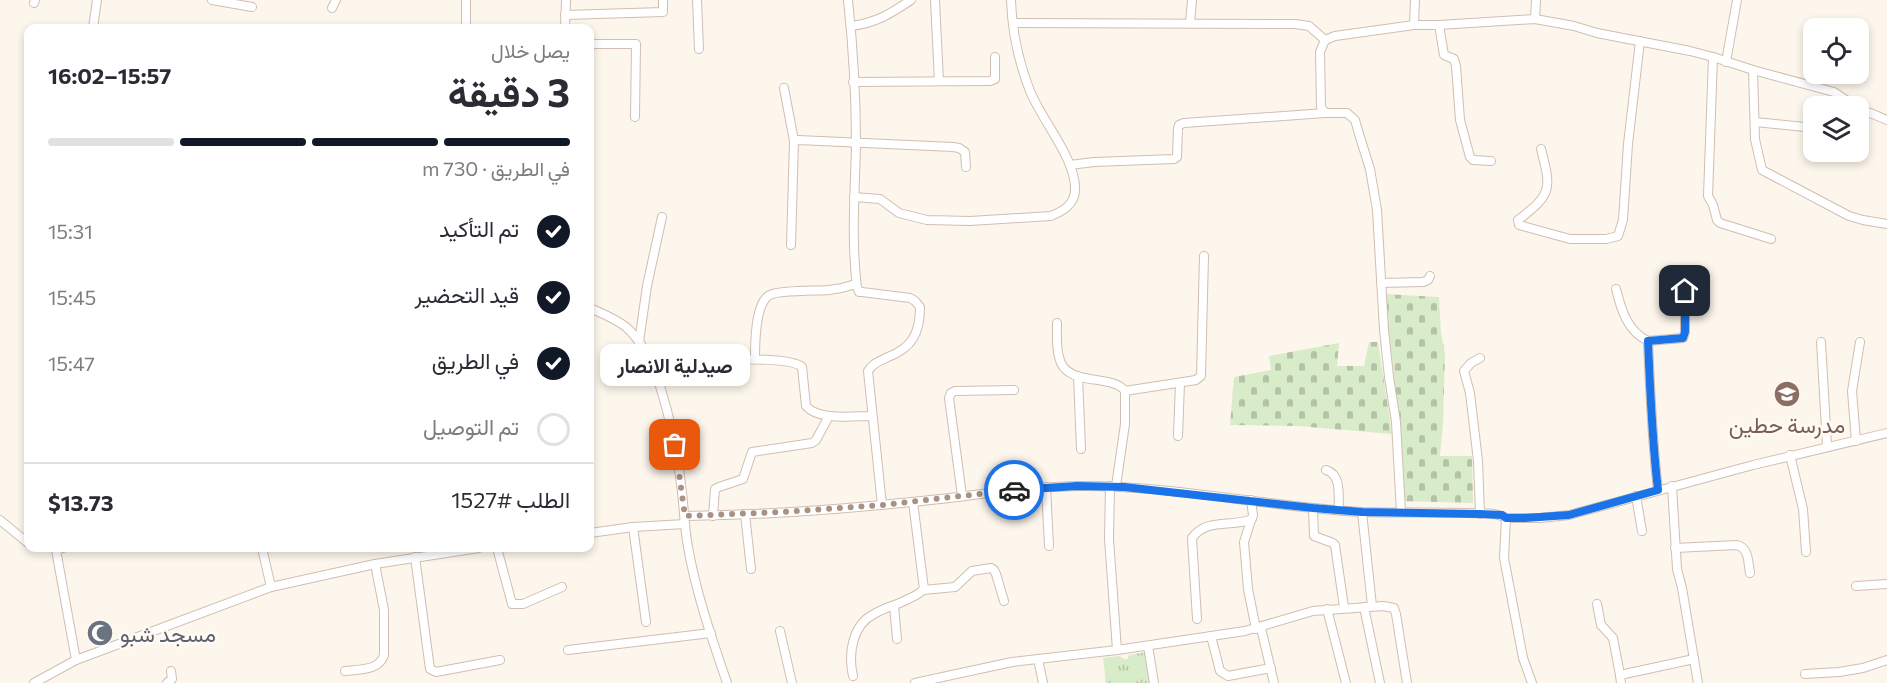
<!DOCTYPE html>
<html lang="ar">
<meta charset="utf-8">
<style>
body{margin:0;font-family:Commissioner,Vazirmatn,sans-serif;background:#f2f2f3;color:#2b2b33;direction:rtl;height:100vh;display:flex;flex-direction:column;font-size:22px;white-space:nowrap}
*{box-sizing:border-box;margin:0}
p{font-size:20px;color:#7c7c81}
.icon{flex:none;width:33px;height:33px;fill:none;stroke:currentColor;stroke-width:2;stroke-linecap:round;stroke-linejoin:round}
.map{position:relative;flex:1;overflow:hidden;direction:ltr}
.sheet{position:absolute;left:24px;top:24px;width:570px;height:528px;display:flex;flex-direction:column;background:#fff;border-radius:12px;box-shadow:0 3px 9px #0003;direction:rtl}
.sheet>*{flex:none}
.controls{position:absolute;left:1803px;top:18px;display:grid;gap:12px}
.controls a{display:grid;place-items:center;width:66px;height:66px;border-radius:12px;background:#fff;box-shadow:0 3px 9px #0003;font-size:30px}
.pin{position:absolute;display:grid;place-items:center;width:51px;height:51px;color:#fff;margin:-26px;border-radius:12px;box-shadow:0 3px 9px #0006}
.courier{position:absolute;display:grid;place-items:center;width:60px;height:60px;margin:-30px;border:4px solid #1a73e8;border-radius:50%;background:#fff;color:#222;box-shadow:0 2px 8px #0007}
.bubble{position:absolute;height:42px;border-radius:12px;background:#fff;box-shadow:0 3px 9px #0003;font-size:20px;font-weight:700;line-height:42px;text-align:center;direction:rtl}
.overview em{font-style:normal;font-weight:700}
.overview div{display:flex;flex-direction:column-reverse}
.overview{display:flex;align-items:center;justify-content:space-between;height:102px;padding:0 24px}
h1{font-size:39px;font-weight:700;line-height:45px}
.bar{display:grid;grid-template-columns:repeat(4,1fr);gap:9px 6px;align-content:center;height:72px;padding:0 24px}
.bar i{height:8px;border-radius:4px;background:#e1e1e2}
.bar .active{background:#111827}
.bar p{grid-column:span 4}
.line{display:flex;align-items:center;gap:15px;padding:0 24px;border-top:2px solid #e1e1e2}
.line div{flex:1}
ol{padding:0 24px;list-style:none}
li{display:flex;align-items:center;gap:18px;height:66px}
li p{margin-inline-start:auto}
li .icon{padding:6px;border-radius:50%;background:#111827;color:#fff;stroke-width:4}
li:last-child{color:#7c7c81}
li i{width:33px;height:33px;border:3px solid #e1e1e2;border-radius:50%}
.map>svg:first-child{display:block}
.grass{fill:url(#grass-tufts)}
.cemetery{fill:url(#cemetery-stones)}
.lines{fill:none;stroke-linecap:round;stroke-linejoin:round}
.minor-casing{stroke:#d1beb0;stroke-width:10}
.minor{stroke:#fff;stroke-width:8}
.done{stroke:#a89285;stroke-width:6;stroke-dasharray:0 10.8}
.route{stroke:#1a73e8;stroke-width:8}
.labels{text-anchor:middle;dominant-baseline:central;stroke-width:5;stroke-linejoin:round;paint-order:stroke}
.education-label{font-size:22px;fill:#785e54;stroke:#fffaf3}
.worship-label{font-size:22px;fill:#5b616d;stroke:#fffaf3;text-anchor:start}
</style>
<div class="map">
<svg width="1887" height="683" viewBox="0 0 1887 683">
<defs>
<pattern id="grass-tufts" width="24" height="20" patternUnits="userSpaceOnUse" patternTransform="scale(1.5)"><rect width="24" height="20" fill="#d8ecc9"/><path d="M3 7l-1-3M5 7V3M7 7l1-3M15 17l-1-3M17 17v-4M19 17l1-3" fill="none" stroke="#b4c2a5"/></pattern>
<pattern id="cemetery-stones" width="16" height="16" patternUnits="userSpaceOnUse" patternTransform="scale(1.5)"><rect width="16" height="16" fill="#d8ecc9"/><path d="M2 7V4a2 2 0 0 1 4 0v3zM10 15v-3a2 2 0 0 1 4 0v3z" fill="#b4c2a5"/></pattern>
</defs>
<rect width="100%" height="100%" fill="#fdf6ec"/>
<path class="grass" d="M1146 652 1152 683H1106L1103 658 1119 656 1126 660 1128 658 1129 655Z"/>
<g class="cemetery">
<path d="M1384 294 1439 297 1441 333 1445 353 1443 422 1440 456H1472L1473 503 1400 501 1396 392Z"/>
<path d="M1369 342H1378L1392 434 1298 426 1230 425 1234 377 1271 370 1269 356 1339 343 1337 366H1364Z"/>
</g>
<g class="lines">
<defs>
<g id="minor">
<path d="M212 0 252 7"/>
<path d="M466 0V28"/>
<path d="M697 0 699 49"/>
<path d="M848 0C853 47 856 96 856 144 855 192 851 240 857 287L859 292H862L910 298 915 301 920 307C920 333 912 348 888 357 880 361 873 363 868 371L882 505"/>
<path d="M935 0 939 81"/>
<path d="M34 3 35 0"/>
<path d="M332 8 336 0"/>
<path d="M565 15 663 12V0"/>
<path d="M1535 19 1536 0"/>
<path d="M1013 23 1295 24 1309 26 1325 40"/>
<path d="M1190 23 1192 0"/>
<path d="M1414 25 1415 0"/>
<path d="M1439 25 1444 55 1454 59 1456 66 1460 120 1470 157 1473 160 1491 161"/>
<path d="M851 26C876 23 890 14 911 0"/>
<path d="M93 28 97 0"/>
<path d="M565 28 566 0"/>
<path d="M590 44H636L635 117"/>
<path d="M1713 57 1708 196 1713 205 1717 220 1720 223 1771 239"/>
<path d="M1726 62 1737 0"/>
<path d="M1753 70 1834 92 1855 106"/>
<path d="M853 82 990 81 995 79V57"/>
<path d="M784 88 794 141"/>
<path d="M1858 108 1887 120"/>
<path d="M1755 122 1814 128"/>
<path d="M1541 149C1551 188 1553 194 1518 220L1519 225 1570 239H1606L1618 236 1623 220 1628 144 1640 41"/>
<path d="M1070 165 1094 162 1174 159 1177 157 1178 128 1179 125 1184 123 1325 113"/>
<path d="M854 197 880 199 899 213 927 220 970 221 1051 216C1063 211 1074 205 1075 191 1077 160 1042 121 1030 91 1019 63 1012 30 1011 0"/>
<path d="M791 245 794 141 798 140 953 147 959 148 965 152 966 167"/>
<path d="M1381 283 1423 282 1428 280 1430 276"/>
<path d="M1616 289C1621 309 1627 331 1648 341"/>
<path d="M590 308C601 313 616 319 626 327 644 343 652 364 660 386 670 418 677 450 681 484 684 505 684 526 688 547 696 593 712 639 727 683"/>
<path d="M1057 323C1057 334 1056 347 1059 357 1065 388 1112 373 1125 391"/>
<path d="M639 342 647 286 662 217"/>
<path d="M1821 342 1827 446"/>
<path d="M755 359C755 344 755 306 768 296 775 290 817 291 829 290 838 289 847 287 856 284"/>
<path d="M651 363C676 362 787 353 802 367L806 406C819 421 853 416 872 416"/>
<path d="M1078 376 1081 449"/>
<path d="M1178 436 1180 383"/>
<path d="M1856 441 1852 391 1860 342"/>
<path d="M1790 455 1803 509 1806 552"/>
<path d="M1326 470C1342 475 1338 495 1339 510"/>
<path d="M1110 486 1109 539 1117 650"/>
<path d="M1116 486 1125 424V391L1196 380 1201 376 1204 256"/>
<path d="M1672 486 1677 569 1682 588 1698 683"/>
<path d="M1046 487 1049 546"/>
<path d="M1658 490C1652 440 1650 391 1648 341L1683 338 1685 332V291"/>
<path d="M962 496 949 398 951 393 955 391 1014 390"/>
<path d="M1636 496 1642 531"/>
<path d="M1313 508 1314 536 1333 543 1335 545 1344 607"/>
<path d="M1362 512 1372 606"/>
<path d="M1401 512 1396 422 1389 377 1384 330 1377 210 1370 169 1359 134 1355 120 1347 113H1325L1321 107 1320 52 1325 40 1335 36 1414 25H1439L1535 19 1574 26 1597 33 1690 51 1713 57 1753 70 1755 139 1762 170 1849 216 1863 220 1887 224"/>
<path d="M745 514 751 569"/>
<path d="M1480 514 1478 461 1470 393 1464 371 1471 363 1480 358"/>
<path d="M685 516C760 515 836 510 911 502 966 497 1022 487 1078 486 1173 485 1267 507 1362 512 1398 513 1434 512 1471 513 1482 514 1497 512 1506 518H1540L1569 515 1753 465 1887 433"/>
<path d="M713 516 715 489 719 487 743 479 752 452 812 443 816 440 829 416"/>
<path d="M1506 518 1504 558 1523 658 1532 683"/>
<path d="M0 520 28 543"/>
<path d="M1251 520 1244 542 1248 589 1256 629"/>
<path d="M633 527 646 622"/>
<path d="M590 533 633 527 685 524"/>
<path d="M63 548 56 550 76 660"/>
<path d="M262 548 271 587"/>
<path d="M497 548 512 604H523L562 587"/>
<path d="M1675 548 1737 545C1749 548 1748 562 1750 573"/>
<path d="M415 557 430 669 436 672 500 660"/>
<path d="M1856 586 1887 584"/>
<path d="M923 590 955 587 972 571 991 568 994 570 996 574 1004 601"/>
<path d="M1597 604 1601 625 1613 638 1620 675"/>
<path d="M894 606 897 639"/>
<path d="M1364 607 1380 683"/>
<path d="M1327 609 1346 683"/>
<path d="M1197 619 1192 538C1207 517 1232 528 1252 519L1253 515 1251 500"/>
<path d="M1261 628 1274 683"/>
<path d="M780 631 792 683"/>
<path d="M1211 636 1220 671 1228 676 1271 668"/>
<path d="M1148 646 1154 683"/>
<path d="M568 650 711 633"/>
<path d="M1038 659 1043 683"/>
<path d="M345 671C360 669 379 671 384 655V610L375 564"/>
<path d="M1805 674 1839 672 1863 668 1887 660"/>
<path d="M853 676C848 654 852 625 874 614 883 608 894 606 904 601 912 597 919 595 924 589L913 502"/>
<path d="M34 683 76 660 271 587 375 564 479 548"/>
<path d="M167 683 172 679 171 671"/>
<path d="M915 683 1012 662 1117 650 1245 631 1313 611 1383 606 1394 608 1396 614 1407 683"/>
<path d="M1621 683 1620 675 1694 659"/>
</g>
</defs>
<use href="#minor" class="minor-casing"/>
<use href="#minor" class="minor"/>
</g>
<g class="lines">
<path class="done" d="M675 445 685 516 782 512 882 505 1014 490"/>
<path class="route" d="M1014 490 1077 486 1124 487 1313 508 1362 512 1480 514 1502 515 1506 518H1525L1569 515 1658 490C1652 440 1650 391 1648 341L1683 338 1685 332V291"/>
</g>
<defs>
<symbol id="school-disc" viewBox="-11 -11 22 22"><circle r="9.5" fill="#8d6e63" stroke="#fffaf3"/><path d="M0-5L7-2L0 1L-7-2ZM-4 1L0 2.5L4 1V4Q0 6-4 4Z" fill="#fff"/></symbol>
<symbol id="mosque-disc" viewBox="-11 -11 22 22"><circle r="9.5" fill="#6b7280" stroke="#fffaf3"/><path d="M3.5-4.9A6 6 0 1 0 3.5 4.9A5 5 0 1 1 3.5-4.9Z" fill="#fff"/></symbol>
</defs>
<g fill-rule="evenodd">
<use href="#school-disc" x="1772" y="379" width="30" height="30"/>
<use href="#mosque-disc" x="85" y="618" width="30" height="30"/>
</g>
<g class="labels">
<g class="education-label">
<text x="1787" y="424">مدرسة حطين</text>
</g>
<g class="worship-label">
<text x="120" y="633">مسجد شبو</text>
</g>
</g>
</svg>
<div class="controls">
<a><svg class="icon" aria-label="locate" viewBox="0 0 24 24"><circle cx="12" cy="12" r="6"/><path d="M12 2v4M12 18v4M2 12h4M18 12h4"/></svg></a>
<a><svg class="icon" aria-label="layers" viewBox="0 0 24 24"><path d="M12 4l9 5-9 5-9-5zM3 14l9 5 9-5"/></svg></a>
</div>
<div class="pin" style="left:675px;top:445px;background:#ea580c"><svg class="icon" aria-label="bag" viewBox="0 0 24 24"><path d="M5 8h14l-1 12H6zM9 8a3 3 0 0 1 6 0"/></svg></div>
<div class="pin" style="left:1685px;top:291px;background:#1f2937"><svg class="icon" aria-label="home" viewBox="0 0 24 24"><path d="M3 11l9-7 9 7M6 9v11h12V9"/></svg></div>
<div class="courier" style="left:1014px;top:490px"><svg class="icon" aria-label="car" viewBox="0 0 24 24"><path d="M5 17H2v-5l4-1 3-4h7l3 4 3 1v5h-3M9 17h6M6 11h13"/><circle cx="7" cy="17" r="2"/><circle cx="17" cy="17" r="2"/></svg></div>
<div class="bubble" style="left:600px;top:344px;width:150px">صيدلية الانصار</div>
<section class="sheet">
<div class="overview"><div><h1>3 دقيقة</h1><p>يصل خلال</p></div><em>15:57–16:02</em></div>
<div class="bar"><i class="active"></i><i class="active"></i><i class="active"></i><i></i><p>في الطريق · 730 m</p></div>
<ol>
<li><svg class="icon" aria-label="check" viewBox="0 0 24 24"><path d="M5 12l5 5 9-10"/></svg>تم التأكيد<p>15:31</p></li>
<li><svg class="icon" aria-label="check" viewBox="0 0 24 24"><path d="M5 12l5 5 9-10"/></svg>قيد التحضير<p>15:45</p></li>
<li><svg class="icon" aria-label="check" viewBox="0 0 24 24"><path d="M5 12l5 5 9-10"/></svg>في الطريق<p>15:47</p></li>
<li><i></i>تم التوصيل</li>
</ol>
<div class="line" style="height:78px"><div>الطلب #1527</div><b>$13.73</b></div>
</section>
</div>
